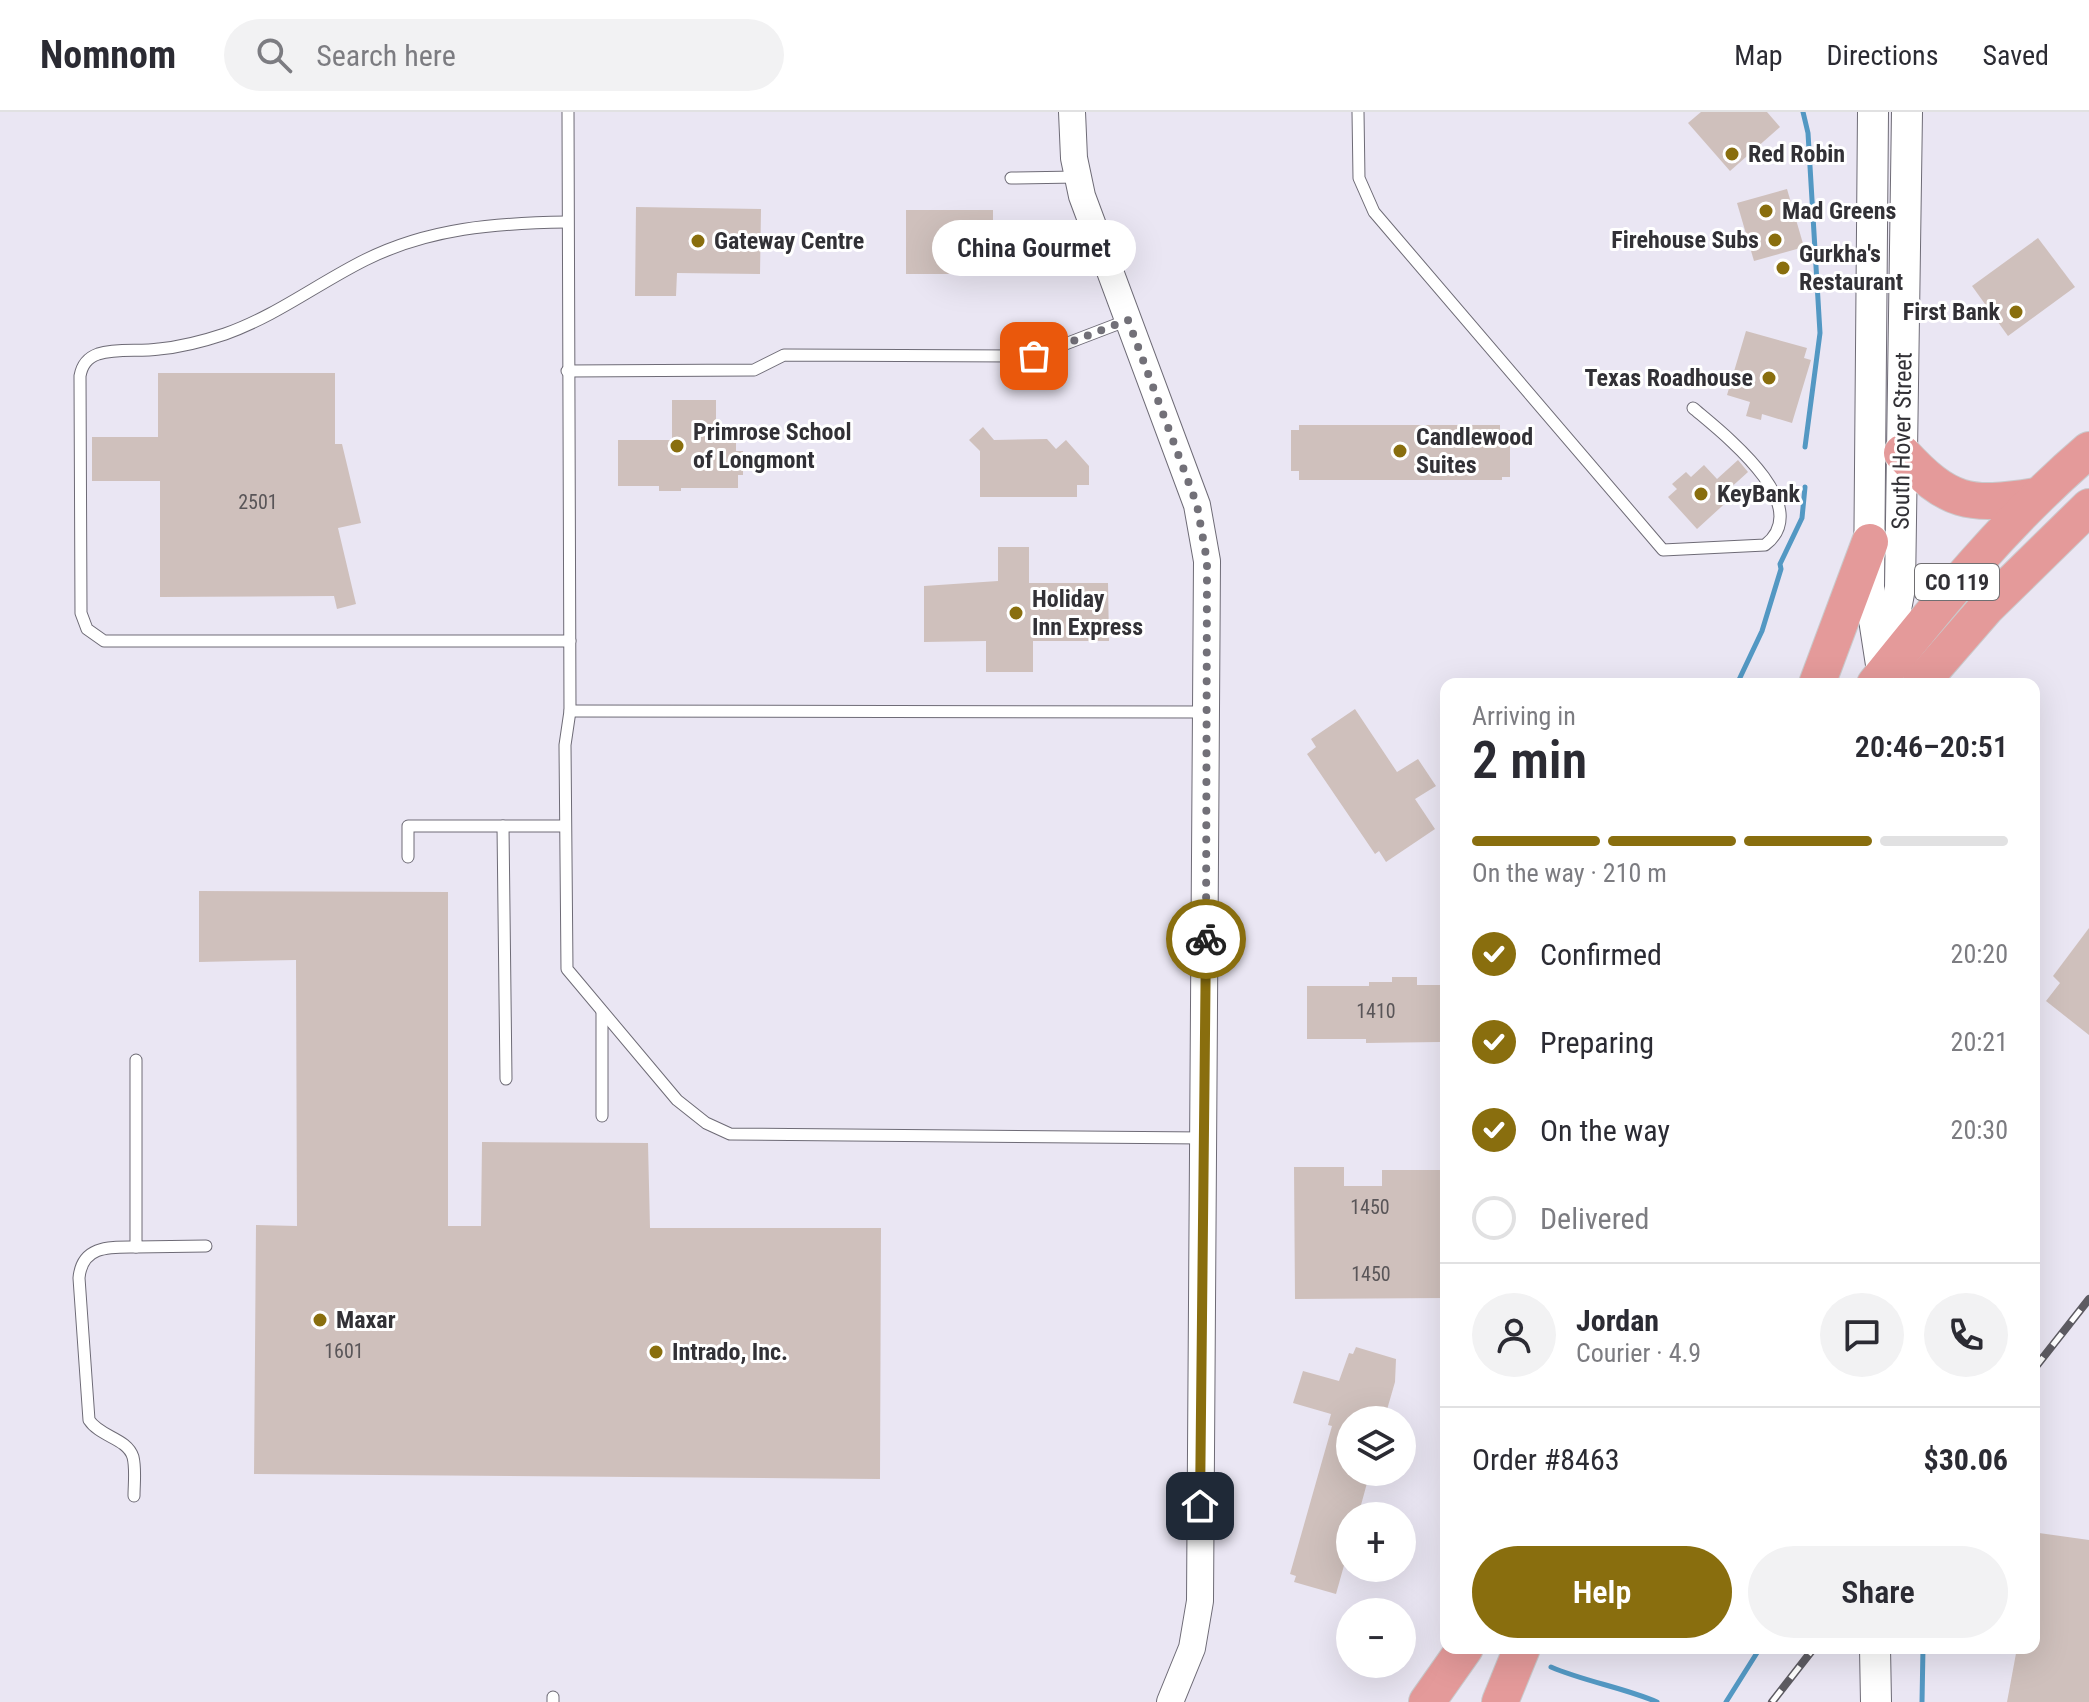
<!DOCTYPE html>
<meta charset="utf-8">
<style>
body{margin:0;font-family:"Roboto Condensed",sans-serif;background:#f2f2f3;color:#2b2b33;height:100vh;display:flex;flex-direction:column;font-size:30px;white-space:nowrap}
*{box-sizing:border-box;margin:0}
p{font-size:26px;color:#7c7c81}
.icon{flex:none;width:44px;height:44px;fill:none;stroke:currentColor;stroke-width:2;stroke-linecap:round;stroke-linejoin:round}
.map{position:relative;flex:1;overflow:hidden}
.drawer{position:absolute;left:1440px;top:566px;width:600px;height:976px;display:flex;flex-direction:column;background:#fff;border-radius:16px;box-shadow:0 8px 32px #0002}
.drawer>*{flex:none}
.fabs{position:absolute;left:1336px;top:1294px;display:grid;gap:16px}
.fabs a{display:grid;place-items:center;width:80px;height:80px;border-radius:50%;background:#fff;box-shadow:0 8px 32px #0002;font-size:40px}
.pin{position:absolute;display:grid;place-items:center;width:68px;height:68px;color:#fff;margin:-34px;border-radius:16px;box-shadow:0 4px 12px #0006}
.courier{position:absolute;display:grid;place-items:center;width:80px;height:80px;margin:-40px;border:6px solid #896e0e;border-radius:50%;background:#fff;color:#222;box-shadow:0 2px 10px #0007}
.bubble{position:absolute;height:56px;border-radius:28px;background:#fff;box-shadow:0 8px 32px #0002;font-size:26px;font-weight:600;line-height:56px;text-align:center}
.head em{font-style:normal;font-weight:600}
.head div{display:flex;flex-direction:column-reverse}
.head{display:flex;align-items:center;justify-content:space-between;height:136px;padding:0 32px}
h1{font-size:52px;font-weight:600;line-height:60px}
.bar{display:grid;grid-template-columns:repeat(4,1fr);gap:12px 8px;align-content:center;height:96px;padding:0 32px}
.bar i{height:10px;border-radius:6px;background:#e1e1e2}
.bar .on{background:#896e0e}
.bar p{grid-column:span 4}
.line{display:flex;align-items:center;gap:20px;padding:0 32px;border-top:2px solid #e1e1e2}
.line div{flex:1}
.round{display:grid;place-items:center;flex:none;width:84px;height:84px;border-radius:42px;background:#f2f2f3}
ol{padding:0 32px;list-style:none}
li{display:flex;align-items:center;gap:24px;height:88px}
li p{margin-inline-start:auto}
li .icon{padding:8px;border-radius:50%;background:#896e0e;color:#fff;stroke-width:4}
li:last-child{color:#7c7c81}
li i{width:44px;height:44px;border:4px solid #e1e1e2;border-radius:50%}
.action{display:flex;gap:16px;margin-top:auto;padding:16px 32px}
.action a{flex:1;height:92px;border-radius:48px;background:#896e0e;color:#fff;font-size:32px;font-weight:600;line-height:92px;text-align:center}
.action a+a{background:#f2f2f3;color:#2b2b33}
header{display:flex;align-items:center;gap:48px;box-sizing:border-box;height:112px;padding:0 40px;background:#fff;border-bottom:2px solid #e1e1e2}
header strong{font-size:38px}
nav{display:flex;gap:44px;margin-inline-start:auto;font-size:28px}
.search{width:560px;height:72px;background:#f2f2f3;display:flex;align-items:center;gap:20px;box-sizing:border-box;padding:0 28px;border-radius:44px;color:#7c7c81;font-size:30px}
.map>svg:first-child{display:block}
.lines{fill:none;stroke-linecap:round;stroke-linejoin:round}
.stream{stroke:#5398c3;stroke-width:5}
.building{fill:#cfc0bc}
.service-casing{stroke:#6e6b76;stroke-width:13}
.tertiary-casing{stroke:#6e6b76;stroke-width:28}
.secondary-casing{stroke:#6e6b76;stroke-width:32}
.trunk-casing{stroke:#cac9cb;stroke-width:38}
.service{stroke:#fff;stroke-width:11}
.tertiary{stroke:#fff;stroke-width:26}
.secondary{stroke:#fff;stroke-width:30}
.trunk{stroke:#e49a9a;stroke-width:36}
.rail-casing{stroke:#5d5b62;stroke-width:8}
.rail{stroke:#fff;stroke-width:5;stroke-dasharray:15;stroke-linecap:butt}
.done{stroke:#727078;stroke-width:8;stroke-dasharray:0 14.4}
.route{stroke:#896e0e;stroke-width:10}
.poi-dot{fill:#896e0e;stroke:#fff;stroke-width:3}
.labels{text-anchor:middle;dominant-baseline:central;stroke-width:6;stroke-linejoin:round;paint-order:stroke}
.number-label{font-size:20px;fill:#595558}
.shield{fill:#fff;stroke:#706f72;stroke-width:2}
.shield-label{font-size:22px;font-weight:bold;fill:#323136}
.poi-label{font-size:24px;font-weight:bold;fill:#323136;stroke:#fff;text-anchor:start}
.street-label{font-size:24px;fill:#323136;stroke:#fff}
</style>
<header>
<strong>Nomnom</strong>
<div class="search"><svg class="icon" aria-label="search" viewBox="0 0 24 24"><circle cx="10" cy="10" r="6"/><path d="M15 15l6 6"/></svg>Search here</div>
<nav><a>Map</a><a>Directions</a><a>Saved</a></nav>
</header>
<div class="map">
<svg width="2089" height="1590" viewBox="0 0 2089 1590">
<rect width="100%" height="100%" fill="#eae6f3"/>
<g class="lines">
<g class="stream">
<path d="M1803 0 1808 21 1820 221 1805 335"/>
<path d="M1737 572 1762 519 1781 457 1780 452 1802 406 1805 375"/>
<path d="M1551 1555C1586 1570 1622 1575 1657 1590"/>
<path d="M1726 1590 1760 1536"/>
<path d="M1922 1590 1923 1536"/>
</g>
</g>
<g class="building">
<path d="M1701 0H1767L1780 15 1730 59 1688 11Z"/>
<path d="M1787 77 1804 135 1754 149 1737 91Z"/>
<path d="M636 95 761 97 760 162 677 161 676 184H635Z"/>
<rect x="906" y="98" width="87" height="64"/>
<path d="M2038 126 2075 175 2008 224 1972 174Z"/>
<path d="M1746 219 1807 236 1804 246 1811 248 1792 311 1762 302 1761 308 1746 304 1750 290 1727 283Z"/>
<path d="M158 261H335V332H342L361 411 338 416 356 492 337 497 334 484 160 485V369H92V325H158Z"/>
<path d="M672 288H716V328H736V339H743V363H738V376H681V379H659V374H618V328H672Z"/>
<path d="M1299 313H1500V318H1510V365H1502V368H1299V359H1291V318H1299Z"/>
<path d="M983 315 994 328 1047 327 1056 337 1066 328 1089 354V373H1077V385H980V339L969 328Z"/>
<path d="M1738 348 1748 360 1727 379 1732 385 1697 417 1668 385 1677 377 1672 372 1686 360 1691 365 1704 353 1717 367Z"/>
<path d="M998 435H1029V471H1108L1109 529H1033V560H986V529L924 530V474L998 469Z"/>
<path d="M1355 597 1397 660 1418 647 1436 674 1415 687 1435 717 1386 750 1379 739 1375 742 1307 642 1316 635 1311 627Z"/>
<path d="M199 779 448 780V1114H481L482 1030 648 1031 650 1116H881L880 1367 254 1362 256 1113 297 1114 296 848 199 850Z"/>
<path d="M2089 816V923L2046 889 2060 871 2053 864Z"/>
<path d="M1392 865H1417V873H1446V924H1440V930L1366 931V927H1307V874H1369V870H1392Z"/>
<path d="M1294 1055H1344V1074H1382V1058H1446V1186L1295 1187Z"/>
<path d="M1356 1235 1396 1247 1395 1270 1384 1308H1350V1360H1370L1358 1404H1350V1432L1336 1482 1294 1470 1296 1464 1290 1462 1332 1314 1328 1313 1331 1302 1293 1291 1303 1259 1339 1269 1349 1241 1353 1242Z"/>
<path d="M2039 1421 2089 1428V1590H2007L2017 1536H2034V1450Z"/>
</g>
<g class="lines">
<defs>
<g id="service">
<path d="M568 0 570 599 565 633 567 857 677 988 706 1011 730 1022 1204 1026"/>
<path d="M1358 0 1359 66 1374 100 1663 438 1765 433C1817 393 1721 320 1693 296"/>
<path d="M1011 66 1077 65"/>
<path d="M567 110C496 111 429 116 365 148 317 172 276 204 225 222 204 229 181 235 159 237 140 240 117 236 98 242 87 246 82 253 80 264L81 501 87 517 104 529H570"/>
<path d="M567 259 754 258 784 243 1034 244 1128 208"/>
<path d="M570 599 1206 600"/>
<path d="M503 714 506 967"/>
<path d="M408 745V714H564"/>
<path d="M602 900V1004"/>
<path d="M136 948V1135L206 1134"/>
<path d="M134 1384C134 1372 136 1357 133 1345 127 1326 100 1325 89 1308L79 1166C82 1133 110 1135 136 1135"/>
<path d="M553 1585V1590"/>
</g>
<path id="tertiary" d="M1072 0 1074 46 1082 84 1197 393 1207 449 1200 1489 1192 1536 1170 1590"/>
<g id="secondary">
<path d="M1873 0 1869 475 1884 572"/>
<path d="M1888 540 1900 476 1907 0"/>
<path d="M1875 1536 1876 1590"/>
</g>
<g id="trunk">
<path d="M1902 341C1948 391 1968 395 2036 384"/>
<path d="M1817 572 1870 430"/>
<path d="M1875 572C1943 487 2006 409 2089 338"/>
<path d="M1920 572 1986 496 2089 395"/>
<path d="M1427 1590 1465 1536"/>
<path d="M1500 1590 1522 1536"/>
</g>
</defs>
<use href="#service" class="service-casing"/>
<use href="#tertiary" class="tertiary-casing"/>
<use href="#secondary" class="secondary-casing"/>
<use href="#trunk" class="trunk-casing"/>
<use href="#service" class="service"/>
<use href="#tertiary" class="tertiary"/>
<use href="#secondary" class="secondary"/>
<use href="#trunk" class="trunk"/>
<defs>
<g id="rail">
<path d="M2034 1257 2089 1187"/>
<path d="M1772 1590 1814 1536"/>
</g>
</defs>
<use href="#rail" class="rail-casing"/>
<use href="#rail" class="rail"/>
</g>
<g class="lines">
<path class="done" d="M1034 244 1128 208 1197 393 1207 449 1206 827"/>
<path class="route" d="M1200 1394 1206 827"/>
</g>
<g class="poi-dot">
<circle cx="1732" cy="42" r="8"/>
<circle cx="1766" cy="99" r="8"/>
<circle cx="1775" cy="128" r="8"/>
<circle cx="698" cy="129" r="8"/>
<circle cx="1783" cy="156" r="8"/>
<circle cx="2016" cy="200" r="8"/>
<circle cx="1769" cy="266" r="8"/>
<circle cx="677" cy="334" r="8"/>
<circle cx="1400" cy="339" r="8"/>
<circle cx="1701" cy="382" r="8"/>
<circle cx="1016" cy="501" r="8"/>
<circle cx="320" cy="1208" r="8"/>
<circle cx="656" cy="1240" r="8"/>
</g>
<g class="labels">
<g class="number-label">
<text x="258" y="390">2501</text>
<text x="1376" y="899">1410</text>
<text x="1370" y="1095">1450</text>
<text x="1371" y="1162">1450</text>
<text x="344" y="1239">1601</text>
</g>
<rect class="shield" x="1915" y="452" width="84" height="36" rx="6"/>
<g class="shield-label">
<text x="1957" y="470">CO 119</text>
</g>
<g class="poi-label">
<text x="1748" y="42">Red Robin</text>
<text x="1782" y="99">Mad Greens</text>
<text x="1759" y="128" text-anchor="end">Firehouse Subs</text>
<text x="714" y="129">Gateway Centre</text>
<text x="1799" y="142">Gurkha's<tspan x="1799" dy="28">Restaurant</tspan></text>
<text x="2000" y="200" text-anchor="end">First Bank</text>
<text x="1753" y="266" text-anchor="end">Texas Roadhouse</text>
<text x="693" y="320">Primrose School<tspan x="693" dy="28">of Longmont</tspan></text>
<text x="1416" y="325">Candlewood<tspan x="1416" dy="28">Suites</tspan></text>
<text x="1717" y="382">KeyBank</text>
<text x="1032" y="487">Holiday<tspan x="1032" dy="28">Inn Express</tspan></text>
<text x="336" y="1208">Maxar</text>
<text x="672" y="1240">Intrado, Inc.</text>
</g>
<g class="street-label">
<text transform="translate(1902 329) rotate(-89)">South Hover Street</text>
</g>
</g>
</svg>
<div class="fabs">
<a><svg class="icon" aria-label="layers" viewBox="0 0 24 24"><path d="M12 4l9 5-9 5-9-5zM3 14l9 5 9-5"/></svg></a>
<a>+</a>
<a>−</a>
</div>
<div class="pin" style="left:1034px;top:244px;background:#ea580c"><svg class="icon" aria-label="bag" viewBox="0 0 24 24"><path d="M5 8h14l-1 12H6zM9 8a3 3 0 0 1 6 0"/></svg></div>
<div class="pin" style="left:1200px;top:1394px;background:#1f2937"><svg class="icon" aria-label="home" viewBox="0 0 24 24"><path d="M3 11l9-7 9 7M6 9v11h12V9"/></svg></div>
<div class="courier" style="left:1206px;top:827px"><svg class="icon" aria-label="bike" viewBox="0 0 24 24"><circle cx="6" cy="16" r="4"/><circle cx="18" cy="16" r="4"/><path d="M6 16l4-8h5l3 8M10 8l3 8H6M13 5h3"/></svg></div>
<div class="bubble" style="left:932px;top:108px;width:204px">China Gourmet</div>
<section class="drawer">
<div class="head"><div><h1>2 min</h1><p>Arriving in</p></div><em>20:46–20:51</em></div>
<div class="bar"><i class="on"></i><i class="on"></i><i class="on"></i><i></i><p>On the way · 210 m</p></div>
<ol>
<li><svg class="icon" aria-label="check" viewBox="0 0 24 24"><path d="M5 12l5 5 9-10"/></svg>Confirmed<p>20:20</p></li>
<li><svg class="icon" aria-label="check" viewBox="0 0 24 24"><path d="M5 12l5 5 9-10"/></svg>Preparing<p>20:21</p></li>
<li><svg class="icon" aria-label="check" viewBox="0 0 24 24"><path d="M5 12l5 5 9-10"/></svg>On the way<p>20:30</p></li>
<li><i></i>Delivered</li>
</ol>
<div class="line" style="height:144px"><a class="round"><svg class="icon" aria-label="person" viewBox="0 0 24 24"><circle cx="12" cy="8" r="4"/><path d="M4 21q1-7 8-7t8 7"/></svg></a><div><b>Jordan</b><p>Courier · 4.9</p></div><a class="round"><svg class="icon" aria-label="chat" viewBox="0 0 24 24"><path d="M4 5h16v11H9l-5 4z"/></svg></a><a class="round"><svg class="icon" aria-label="phone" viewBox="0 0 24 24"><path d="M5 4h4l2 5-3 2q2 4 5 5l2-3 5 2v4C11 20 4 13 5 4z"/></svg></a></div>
<div class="line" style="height:104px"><div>Order #8463</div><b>$30.06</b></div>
<div class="action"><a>Help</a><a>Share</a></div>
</section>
</div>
